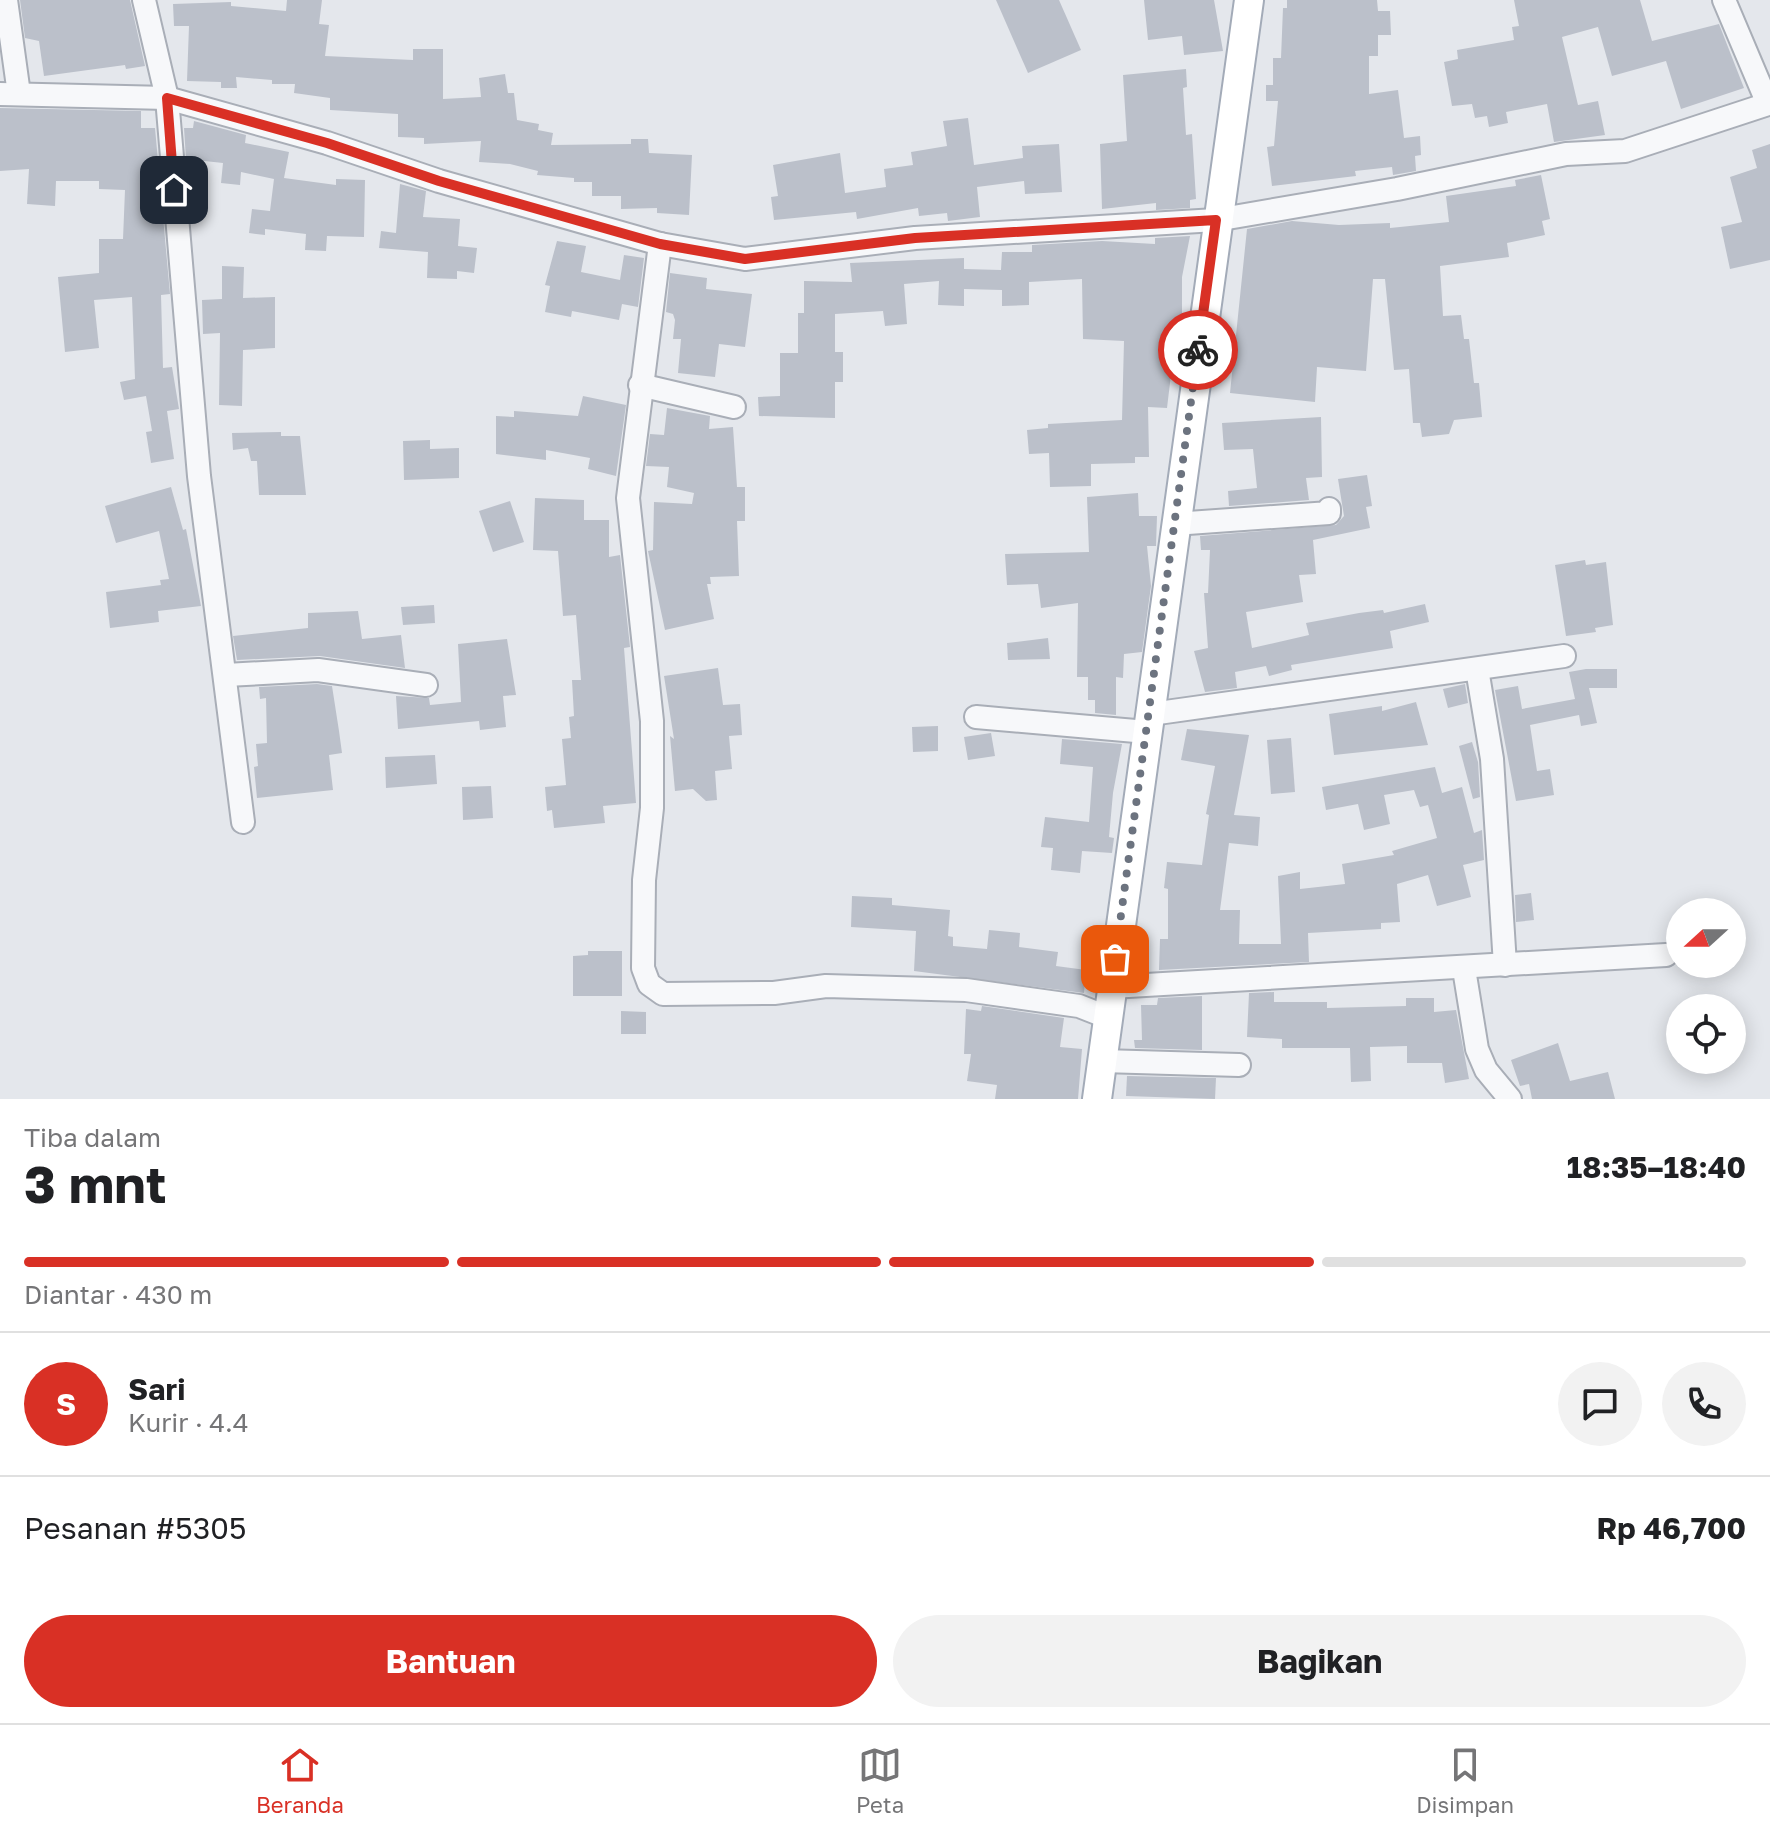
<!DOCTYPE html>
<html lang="id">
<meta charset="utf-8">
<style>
body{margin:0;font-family:"Golos Text",sans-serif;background:#f2f2f2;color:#202124;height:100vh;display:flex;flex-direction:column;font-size:30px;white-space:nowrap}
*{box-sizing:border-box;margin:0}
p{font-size:26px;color:#757577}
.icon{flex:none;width:44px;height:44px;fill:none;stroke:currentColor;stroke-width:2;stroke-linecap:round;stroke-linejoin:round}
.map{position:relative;height:1099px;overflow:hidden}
.sheet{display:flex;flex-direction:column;background:#fff;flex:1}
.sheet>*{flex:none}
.needle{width:52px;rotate:249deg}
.tools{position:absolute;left:1666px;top:898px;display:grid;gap:16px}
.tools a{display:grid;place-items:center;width:80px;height:80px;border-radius:50%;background:#fff;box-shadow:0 4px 20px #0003;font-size:40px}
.pin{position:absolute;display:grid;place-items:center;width:68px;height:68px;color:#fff;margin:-34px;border-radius:16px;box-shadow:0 4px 12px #0006}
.courier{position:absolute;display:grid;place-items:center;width:80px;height:80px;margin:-40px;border:6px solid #d93025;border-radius:50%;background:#fff;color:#222;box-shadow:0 2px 10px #0007}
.summary em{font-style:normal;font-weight:700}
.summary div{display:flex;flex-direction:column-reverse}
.summary{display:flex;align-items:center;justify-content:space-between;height:136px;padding:0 24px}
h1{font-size:52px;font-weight:700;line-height:60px}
.bar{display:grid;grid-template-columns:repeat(4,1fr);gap:12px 8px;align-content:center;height:96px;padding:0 24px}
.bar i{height:10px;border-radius:6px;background:#e0e0e0}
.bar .on{background:#d93025}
.bar p{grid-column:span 4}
.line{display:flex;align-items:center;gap:20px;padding:0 24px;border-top:2px solid #e0e0e0}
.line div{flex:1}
.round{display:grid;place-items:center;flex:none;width:84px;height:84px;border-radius:42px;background:#f2f2f2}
.cta{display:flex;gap:16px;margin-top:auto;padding:16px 24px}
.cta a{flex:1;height:92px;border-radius:48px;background:#d93025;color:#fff;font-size:32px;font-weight:700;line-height:92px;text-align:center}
.cta a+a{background:#f2f2f2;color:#202124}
.tab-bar{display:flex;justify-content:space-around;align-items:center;height:112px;border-top:2px solid #e0e0e0;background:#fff;font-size:22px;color:#757577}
.tab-bar a{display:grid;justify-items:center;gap:4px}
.tab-bar .on{color:#d93025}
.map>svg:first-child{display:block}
.building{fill:#bbc0ca}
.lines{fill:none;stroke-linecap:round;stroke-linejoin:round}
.minor-casing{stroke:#a9aeb7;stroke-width:26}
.major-casing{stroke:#a3abb8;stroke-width:32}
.minor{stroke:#f7f8fa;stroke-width:22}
.major{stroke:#fff;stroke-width:28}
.done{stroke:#6c737f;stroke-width:8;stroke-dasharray:0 14.4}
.route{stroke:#d93025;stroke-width:10}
</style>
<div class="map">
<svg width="1770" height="1099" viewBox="0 0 1770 1099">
<rect width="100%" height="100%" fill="#e4e7ec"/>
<g class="building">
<path d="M20 0H130L145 66 126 69 125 65 44 76 39 41 25 38Z"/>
<path d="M287 0H322L319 24 329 25 325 56 413 60V49H443V99L481 97 479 78 505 74 508 93H514L517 120 539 124 538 130 553 133 551 145 631 144V139H648L649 153 692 155 689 215 657 213V208L621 209V196H592V182H574V178L537 175 538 171 510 164 479 162 481 141 424 144V138L398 137V114L330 110V98L294 93 295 84H272V80L236 77 237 88H221V82L187 81 189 26H174L173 4 231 2V6L286 11Z"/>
<path d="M996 0H1059L1081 50 1028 73Z"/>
<path d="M1144 0H1214L1223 51 1184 55 1182 36 1148 40Z"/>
<path d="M1287 0H1377L1378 11H1390L1391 35H1378V56H1369V94L1398 90 1404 138 1420 136 1421 155 1415 156 1416 171 1393 175 1392 167 1355 171 1356 176 1272 186 1267 147 1274 146 1278 101H1266V85H1273V58H1281L1283 8H1287Z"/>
<path d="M1514 0H1640L1652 41 1719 24 1744 88 1681 109 1666 61 1612 76 1598 27 1562 37 1578 105 1598 101 1605 135 1554 142 1547 104 1506 112 1508 123 1489 127 1487 116 1475 118 1472 104 1452 106 1444 62 1458 59 1457 50 1514 40 1512 27 1519 26Z"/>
<path d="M1186 69 1187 87 1183 88 1186 135 1192 134 1196 199 1190 200V208L1156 210V203L1102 209 1100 144 1127 141 1123 75Z"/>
<path d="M0 108 141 111V128H155L170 294 161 295 163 368 172 367 179 409 167 411 174 459 151 463 146 432 152 431 146 396 124 400 120 382 135 379 132 297 94 300 99 348 65 352 58 277 99 273V239H123L125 190 99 189V181H56L55 206 27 204 29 169 0 171Z"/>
<path d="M968 118 974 165 1023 158 1022 146 1059 144 1062 192 1025 194 1024 181 977 187 980 217 948 221 947 213 919 216 918 208 857 219 856 212 774 220 771 197 778 196 773 165 840 153 845 193 886 187 884 169 913 165 911 152 947 146 943 121Z"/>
<path d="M194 121 246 135 245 143 289 152 284 178 336 185V179L365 180 364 237 327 236 326 251 305 250 306 234 265 229V235L249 233 252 209 270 211 274 179 241 172 240 185 221 183 223 163 186 159 184 128H193Z"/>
<path d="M1770 144V260L1730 269 1721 227 1742 222 1730 177 1757 168 1752 150Z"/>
<path d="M1541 175 1550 219 1542 221 1545 235 1507 243 1509 257 1440 266 1443 316 1461 315 1464 339H1469L1474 383H1479L1482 417 1454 420 1449 434 1422 437 1420 423H1413L1409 369 1394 370 1385 279H1373L1366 371 1317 367 1315 402 1230 393 1247 229 1292 221 1339 225 1390 223V228L1449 222 1446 196 1516 186 1515 180Z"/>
<path d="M400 184 426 191 423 217 460 219 458 246 477 248 474 273 457 271V279L427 278 428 252 379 248 381 231 396 233Z"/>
<path d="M1190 236 1182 277V321H1187L1182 359 1173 358 1167 408 1148 407 1149 457H1135V463L1091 464V486L1050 487 1049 453 1029 454 1027 430 1048 428V424L1122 420 1124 341 1083 339 1082 279 1029 282V305L1002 306V290L964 289V306L938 305 939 281 904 284 907 324 885 326 883 311 835 314V352H843V382H835V418L759 416 758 397 780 396V353H798V313H804V281L852 282 850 263 964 258V269L1001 270 1002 252H1032V245L1102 241 1155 244V238Z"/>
<path d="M557 241 586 246 581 272 620 280 624 255 644 258 638 307 622 304 619 320 572 311 571 317 545 312 550 286 545 285Z"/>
<path d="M222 266 244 267 243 298 275 297V348L243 350 242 406 219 405 220 333 203 334 202 300 222 299Z"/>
<path d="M670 273 707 278 706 289 752 294 745 347 719 344 715 377 678 373 681 339H673L675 320 673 314 666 312Z"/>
<path d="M583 396 626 405 616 476 588 469 590 458 546 450V460L496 454V416L514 417V411L578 416Z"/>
<path d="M667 408 710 416 709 429 733 427 737 487H745V521H737L739 576 710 577 711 584H707L714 619 665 630 648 551 653 550 654 502 692 504 694 493 667 487 669 467 646 466 650 434 664 435Z"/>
<path d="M1321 417 1322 477 1306 478 1309 500 1229 506 1228 491 1257 488 1253 449 1224 450 1222 423Z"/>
<path d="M281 432V436H300L306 495H259L257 461H251L248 448 233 450 232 433Z"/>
<path d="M430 440V449L459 448V478L404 480 403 441Z"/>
<path d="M1367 475 1372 506 1366 507 1370 528 1313 540 1316 574 1299 575 1303 602 1246 612 1252 648 1309 635 1306 623 1359 613 1383 610 1384 613 1425 604 1429 622 1390 631 1393 648 1291 665 1292 670 1269 676 1266 666 1235 672 1237 688 1205 692 1194 651 1208 648 1204 593H1208L1210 550H1201L1200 536 1336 525 1344 516 1338 479Z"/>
<path d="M171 487 183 530 186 529 201 606 158 611 159 622 110 628 106 592 161 585 160 580 169 579 159 531 116 543 105 506Z"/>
<path d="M1138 493 1139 516H1157L1156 546H1147L1151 586 1142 652 1124 654 1123 678 1116 677V715L1095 713V700H1088V677H1077L1078 603 1041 608 1038 584 1007 585 1005 554 1089 552 1087 497Z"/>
<path d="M535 498 584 500V520H609V557L620 555 630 647 624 648 636 803 603 806 605 823 554 828 552 810 547 811 545 787 566 785 562 739 571 738 569 717 574 716 572 680H581L576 615 563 616 558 551 533 550Z"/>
<path d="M510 501 524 542 493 552 479 511Z"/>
<path d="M1585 560 1586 565 1606 562 1613 625 1595 628 1596 632 1566 636 1555 565Z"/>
<path d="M434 605 435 623 403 625 401 607Z"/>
<path d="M358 611 362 639 401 635 405 668 320 656 237 660 233 636 308 628V613Z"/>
<path d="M1048 638 1050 659 1008 660 1007 643Z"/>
<path d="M507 639 516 695 503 696 506 727 480 730 479 721 398 729 396 696 429 698 430 705 461 702 458 644Z"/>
<path d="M718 668 723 705 740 704 742 735 729 736 732 769 715 771 717 800 706 801 693 789 675 791 670 736 674 739 664 676Z"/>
<path d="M1586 669H1617V688H1589L1597 723 1581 726 1579 715 1530 725 1537 771 1550 769 1554 795 1516 801 1495 690 1518 686 1522 709 1575 699 1569 672Z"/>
<path d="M317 684 332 686 339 731 342 753 329 755 333 790 257 798 254 767 258 766 256 744 267 743 266 698 260 699 259 687Z"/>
<path d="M1465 684 1468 703 1448 708 1443 689Z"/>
<path d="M1416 702 1428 745 1334 755 1329 714 1382 706V711Z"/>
<path d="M938 726V751L913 752 912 727Z"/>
<path d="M1187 729 1249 735 1234 815 1260 817 1258 846 1229 843 1220 910H1240L1239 944H1281L1278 876 1300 872V889L1345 884 1342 864 1394 855 1392 851 1437 838 1428 805 1420 807 1414 790 1384 795 1390 824 1364 830 1358 804 1326 810 1322 787 1435 767 1442 793 1462 787 1474 833 1482 830 1484 860 1463 865 1471 897 1437 906 1428 875 1397 884 1400 922 1381 923V929L1308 933 1309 962 1159 970 1160 939H1168V889L1164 888 1167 862 1202 865 1209 815 1206 814 1215 766 1181 760Z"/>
<path d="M991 733 995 756 968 760 964 737Z"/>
<path d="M1291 738 1295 792 1271 794 1267 740Z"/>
<path d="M1062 739 1122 744 1113 793 1109 837 1114 838 1112 853 1082 851 1080 873 1051 870 1053 848 1041 847 1045 817 1089 822 1093 767 1060 764Z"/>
<path d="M1472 742 1478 762 1480 797 1473 799 1459 746Z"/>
<path d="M435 755 437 784 386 788 385 757Z"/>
<path d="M491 786 493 818 463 820 462 787Z"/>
<path d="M1531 893 1534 920 1516 922 1515 895Z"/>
<path d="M852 896 892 898V905L950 910 948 936 953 937V946L987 949 989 930 1020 933 1019 947 1058 952 1056 966 1086 970 1084 993 914 971 916 931 851 927Z"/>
<path d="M588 951H622V996H573V956L588 955Z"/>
<path d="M1274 992V1002H1327V1008L1406 1006V998H1434V1012L1456 1010 1469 1079 1445 1083 1442 1063H1407V1046L1370 1047 1371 1081 1351 1082 1350 1048H1282V1039L1247 1037 1249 993Z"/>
<path d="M1202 996V1050L1135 1048 1134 1040H1142L1141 1005H1157L1158 998Z"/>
<path d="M982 1006 1064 1018 1060 1047 1082 1049 1078 1099H995L997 1085 967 1081 971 1054H964L966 1009 981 1011Z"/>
<path d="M621 1011 646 1012V1034H621Z"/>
<path d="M1558 1043 1570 1081 1608 1072 1615 1099H1532L1529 1084 1520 1086 1511 1060Z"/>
<path d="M1127 1076 1216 1078 1215 1099 1126 1096Z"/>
</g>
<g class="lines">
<defs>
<g id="minor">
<path d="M6 0 19 94"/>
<path d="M144 0 167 98 199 476 243 822"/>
<path d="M0 94 167 98 327 143 439 181 660 244 745 259 915 238 1216 220 1397 189 1566 154 1625 151 1768 104 1724 0"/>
<path d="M660 244 628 498 652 721V808L644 880 643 968 649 984 663 994 774 993 826 986 966 990 1079 1006 1107 1017"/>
<path d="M640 385 734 407"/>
<path d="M1174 524 1329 513V509"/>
<path d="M1477 669 1492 759 1505 965"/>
<path d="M226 675 318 670 426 685"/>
<path d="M1151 714 1564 656"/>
<path d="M976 717 1147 732"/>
<path d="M1464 969 1477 1049 1486 1070 1510 1099"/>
<path d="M1111 987 1666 955"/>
<path d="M1102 1061 1239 1065"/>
</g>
<path id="major" d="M1097 1099 1249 0"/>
</defs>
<use href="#minor" class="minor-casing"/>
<use href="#major" class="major-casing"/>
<use href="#minor" class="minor"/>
<use href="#major" class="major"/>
</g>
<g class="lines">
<path class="done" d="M1115 959 1198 350"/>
<path class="route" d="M174 190 167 98 327 143 439 181 660 244 745 259 915 238 1216 220 1198 350"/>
</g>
</svg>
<div class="tools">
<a><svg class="needle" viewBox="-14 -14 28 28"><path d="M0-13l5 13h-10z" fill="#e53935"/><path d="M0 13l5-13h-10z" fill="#757577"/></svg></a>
<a><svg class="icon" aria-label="locate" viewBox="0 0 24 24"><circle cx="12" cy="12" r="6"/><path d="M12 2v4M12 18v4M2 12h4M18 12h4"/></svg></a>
</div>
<div class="pin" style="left:1115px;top:959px;background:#ea580c"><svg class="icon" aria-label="bag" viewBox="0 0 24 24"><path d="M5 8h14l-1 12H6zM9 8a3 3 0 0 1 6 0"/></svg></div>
<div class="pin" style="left:174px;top:190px;background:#1f2937"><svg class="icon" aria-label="home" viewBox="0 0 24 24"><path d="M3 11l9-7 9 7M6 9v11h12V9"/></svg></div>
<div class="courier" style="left:1198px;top:350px"><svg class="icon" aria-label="bike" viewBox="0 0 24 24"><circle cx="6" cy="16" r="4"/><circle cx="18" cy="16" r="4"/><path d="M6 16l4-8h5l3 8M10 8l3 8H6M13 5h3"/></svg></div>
</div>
<section class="sheet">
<div class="summary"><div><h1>3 mnt</h1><p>Tiba dalam</p></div><em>18:35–18:40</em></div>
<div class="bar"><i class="on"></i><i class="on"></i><i class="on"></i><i></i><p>Diantar · 430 m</p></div>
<div class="line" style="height:144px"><b class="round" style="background:#d93025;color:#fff">S</b><div><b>Sari</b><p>Kurir · 4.4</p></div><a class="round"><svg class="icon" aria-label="chat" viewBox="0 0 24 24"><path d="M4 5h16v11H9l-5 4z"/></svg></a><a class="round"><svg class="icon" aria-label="phone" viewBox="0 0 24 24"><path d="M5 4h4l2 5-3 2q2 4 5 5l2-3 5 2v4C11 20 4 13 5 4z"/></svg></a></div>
<div class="line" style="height:104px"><div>Pesanan #5305</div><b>Rp 46,700</b></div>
<div class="cta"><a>Bantuan</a><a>Bagikan</a></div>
</section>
<nav class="tab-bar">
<a class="on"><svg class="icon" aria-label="home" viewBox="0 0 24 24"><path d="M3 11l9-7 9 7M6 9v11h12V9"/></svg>Beranda</a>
<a><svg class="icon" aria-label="map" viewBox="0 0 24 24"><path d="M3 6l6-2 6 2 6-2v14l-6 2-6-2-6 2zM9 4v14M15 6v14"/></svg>Peta</a>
<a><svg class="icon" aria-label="saved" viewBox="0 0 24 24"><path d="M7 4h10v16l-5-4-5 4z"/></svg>Disimpan</a>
</nav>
